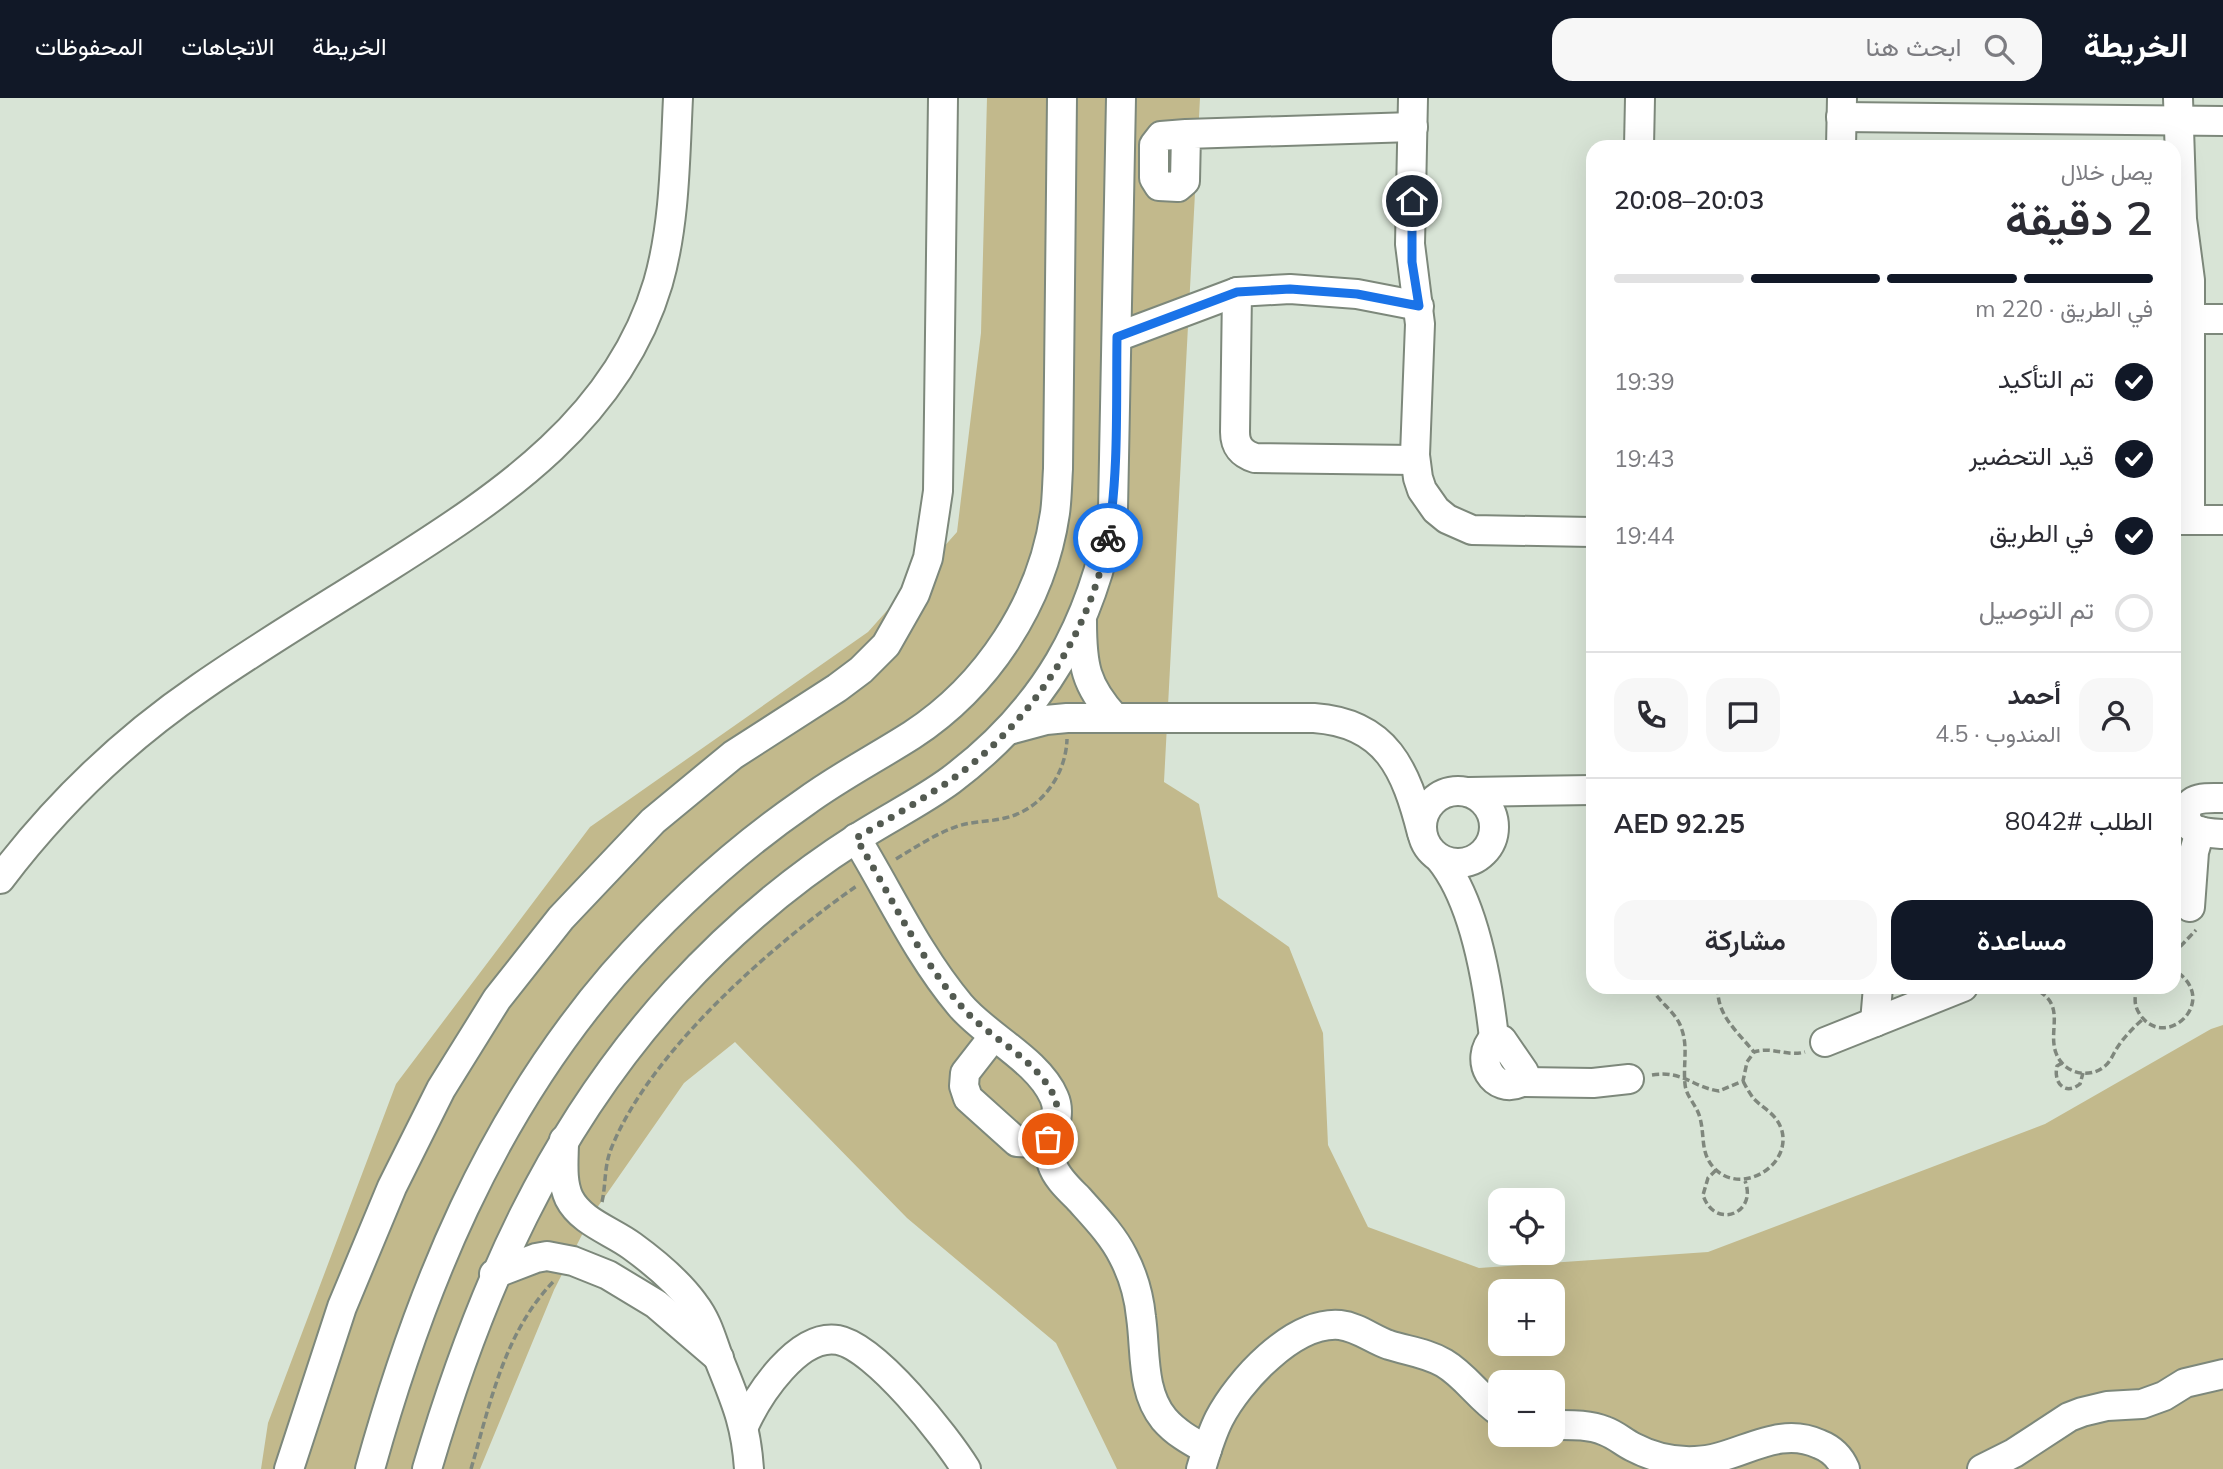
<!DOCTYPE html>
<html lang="ar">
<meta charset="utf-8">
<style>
body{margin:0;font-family:Mulish,Vazirmatn,sans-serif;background:#f7f7f7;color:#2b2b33;direction:rtl;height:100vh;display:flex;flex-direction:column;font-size:26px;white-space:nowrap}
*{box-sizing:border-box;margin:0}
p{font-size:23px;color:#7c7c81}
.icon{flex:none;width:38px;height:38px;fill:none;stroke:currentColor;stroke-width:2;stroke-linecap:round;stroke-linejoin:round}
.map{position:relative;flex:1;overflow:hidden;direction:ltr}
.sheet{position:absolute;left:1586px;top:42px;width:595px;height:854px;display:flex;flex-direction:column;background:#fff;border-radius:21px;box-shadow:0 7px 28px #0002;direction:rtl}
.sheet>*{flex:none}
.fabs{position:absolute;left:1488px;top:1090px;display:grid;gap:14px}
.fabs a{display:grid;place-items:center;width:77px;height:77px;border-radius:14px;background:#fff;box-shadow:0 7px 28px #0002;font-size:35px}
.pin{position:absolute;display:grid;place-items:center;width:60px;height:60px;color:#fff;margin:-30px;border:4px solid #fff;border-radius:50%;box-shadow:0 2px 7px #0007}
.courier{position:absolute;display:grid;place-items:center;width:70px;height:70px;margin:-35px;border:5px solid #1a73e8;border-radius:50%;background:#fff;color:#222;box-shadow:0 2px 9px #0007}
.summary em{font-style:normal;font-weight:600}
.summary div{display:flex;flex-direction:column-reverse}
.summary{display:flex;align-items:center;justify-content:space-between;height:119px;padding:0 28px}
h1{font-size:46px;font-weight:600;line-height:52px}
.bar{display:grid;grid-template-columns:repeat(4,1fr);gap:10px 7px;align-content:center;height:84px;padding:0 28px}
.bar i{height:9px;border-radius:5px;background:#e1e1e2}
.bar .selected{background:#111827}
.bar p{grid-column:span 4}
.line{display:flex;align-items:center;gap:18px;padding:0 28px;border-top:2px solid #e1e1e2}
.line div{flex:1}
.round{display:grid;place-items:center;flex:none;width:74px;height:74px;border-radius:21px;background:#f7f7f7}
ol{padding:0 28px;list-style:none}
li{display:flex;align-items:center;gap:21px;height:77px}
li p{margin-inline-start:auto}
li .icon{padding:7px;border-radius:50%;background:#111827;color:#fff;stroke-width:4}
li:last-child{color:#7c7c81}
li i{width:38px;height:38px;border:4px solid #e1e1e2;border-radius:50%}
.primary-button{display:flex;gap:14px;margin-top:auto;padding:14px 28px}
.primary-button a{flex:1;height:80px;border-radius:21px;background:#111827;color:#fff;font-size:28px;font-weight:600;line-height:80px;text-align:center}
.primary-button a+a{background:#f7f7f7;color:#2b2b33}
header{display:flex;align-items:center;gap:42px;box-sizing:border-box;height:98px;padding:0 35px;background:#111827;color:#fff}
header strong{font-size:33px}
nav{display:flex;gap:38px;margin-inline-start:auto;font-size:24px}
.search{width:490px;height:63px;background:#f7f7f7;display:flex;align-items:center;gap:18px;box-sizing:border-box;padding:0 24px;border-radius:21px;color:#7c7c81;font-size:26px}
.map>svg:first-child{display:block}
.green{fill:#c2b98c;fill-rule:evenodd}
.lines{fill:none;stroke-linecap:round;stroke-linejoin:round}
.minor-casing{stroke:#7d887b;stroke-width:32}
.path{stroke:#7f877d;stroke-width:3.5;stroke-dasharray:7 3.5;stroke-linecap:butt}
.minor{stroke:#fff;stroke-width:28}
.done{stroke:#535a51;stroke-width:7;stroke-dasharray:0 12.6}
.route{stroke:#1a73e8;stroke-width:9}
</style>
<header>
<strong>الخريطة</strong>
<div class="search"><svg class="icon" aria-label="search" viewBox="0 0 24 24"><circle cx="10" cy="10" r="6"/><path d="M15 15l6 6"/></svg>ابحث هنا</div>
<nav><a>الخريطة</a><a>الاتجاهات</a><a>المحفوظات</a></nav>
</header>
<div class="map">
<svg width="2223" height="1371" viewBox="0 0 2223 1371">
<rect width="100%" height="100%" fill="#d8e4d6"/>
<path class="green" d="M987 0H1200L1164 684 1199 706 1218 799 1289 849 1323 935 1328 1047 1368 1129 1479 1170 1708 1154 2045 1026 2211 931 2223 927V1371H1117L1056 1245 907 1120 735 944 684 985 592 1117 554 1192 480 1371H261L268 1325 396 986 590 729 868 534 957 434 981 235ZM1500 1194H1552V1246H1500ZM1500 1284H1552V1337H1500Z"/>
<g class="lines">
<defs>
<g id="minor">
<path d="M1413 0 1410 146 1420 226 1415 357 1418 380 1422 392 1436 412 1447 421 1472 432 1592 434"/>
<path d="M2178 0 2182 121 2190 182V422"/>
<path d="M1841 19 2223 23"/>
<path d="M1186 36 1185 83 1178 89 1159 88 1154 80V47L1161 38 1186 36 1413 29"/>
<path d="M1639 49 1640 0"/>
<path d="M1841 49 1842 0"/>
<path d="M2174 221H2223"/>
<path d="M1117 239 1237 194"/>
<path d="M1415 362 1255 360C1242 356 1235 348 1235 334L1237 194 1290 191 1357 196 1419 208"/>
<path d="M2174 422H2223"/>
<path d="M1082 523C1082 567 1085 587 1115 620"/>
<path d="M1009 632 1046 622 1067 620H1314C1387 625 1406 672 1422 735"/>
<circle cx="1458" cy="729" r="36"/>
<path d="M1469 694 1592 692"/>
<path d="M2223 700C2214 700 2202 699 2194 703 2189 706 2186 711 2186 717 2186 736 2210 735 2223 736"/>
<path d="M856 740C890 796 918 857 960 907 986 938 1038 962 1054 999 1064 1021 1045 1043 1052 1066 1056 1079 1068 1090 1078 1100 1094 1118 1112 1136 1123 1158 1133 1177 1139 1198 1141 1219 1146 1253 1141 1293 1164 1321 1176 1335 1191 1343 1207 1352"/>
<path d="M1440 761C1475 804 1488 886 1494 940"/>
<path d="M0 781C56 707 125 641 201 589 263 546 327 508 390 468 502 397 618 320 658 185 675 126 675 61 678 0"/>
<path d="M2190 809 2194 754 2200 733"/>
<path d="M1875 924 1878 889"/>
<path d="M993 939 965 975 964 988 968 1000 1017 1044 1036 1045 1053 1037"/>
<path d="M1494 940 1502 942 1524 974 1522 984C1493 998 1473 961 1494 940Z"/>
<path d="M1825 944 1963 889"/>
<path d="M1522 984 1593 985 1629 981"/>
<path d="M564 1042C564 1061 561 1083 569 1100 581 1124 612 1133 632 1148 654 1164 678 1184 694 1206 708 1224 712 1243 720 1264 736 1304 746 1326 749 1371"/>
<path d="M494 1176 536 1160 547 1158 573 1163 608 1177 656 1206 719 1260"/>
<path d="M1552 1327C1570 1327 1588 1326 1605 1333 1616 1337 1623 1344 1633 1349 1652 1359 1674 1364 1695 1363 1738 1362 1776 1326 1819 1346 1832 1351 1840 1359 1845 1371"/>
<path d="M744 1328C758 1297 798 1235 838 1242 876 1249 946 1339 966 1371"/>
<path d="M289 1371 342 1209 392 1089 441 991 497 901 561 820 653 723 733 657 837 590 861 572 886 547 915 496 928 460 938 393 943 0"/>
<path d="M370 1371C420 1191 490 1020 613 877 670 812 734 753 805 704 839 679 876 660 912 637 987 588 1042 505 1055 415 1057 401 1057 386 1058 371L1062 0"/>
<path d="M427 1371C479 1194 550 1031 676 893 729 835 791 782 857 740 888 720 921 704 951 682 1045 611 1092 527 1113 412L1121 0"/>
<path d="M1201 1371C1206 1354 1211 1337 1219 1321 1238 1284 1293 1223 1340 1227 1358 1229 1372 1241 1389 1247 1408 1253 1427 1255 1444 1265 1466 1278 1479 1300 1500 1314"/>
<path d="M1982 1371 2014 1355 2069 1319 2082 1314 2107 1308 2142 1306 2164 1298 2185 1285 2223 1276"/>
</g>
</defs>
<use href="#minor" class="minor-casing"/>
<g class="path">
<path d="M896 761C916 749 935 736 958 728 974 723 989 724 1005 720 1041 712 1066 677 1067 641"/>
<path d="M2174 868 2177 852 2196 832"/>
<path d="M1651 889C1659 905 1677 914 1682 932 1688 950 1683 967 1685 986 1686 999 1697 1007 1700 1020 1705 1038 1700 1055 1714 1070 1740 1098 1791 1069 1782 1033 1777 1016 1765 1012 1754 1001 1750 996 1746 989 1743 983"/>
<path d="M1718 889C1716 917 1738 934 1754 954"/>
<path d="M2030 889C2069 904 2047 931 2056 955 2063 975 2089 982 2105 968 2111 963 2113 956 2117 950 2124 939 2133 930 2143 921"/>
<path d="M2138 889C2134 898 2134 907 2139 915 2164 956 2223 902 2174 872"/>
<path d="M2062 965 2057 968C2053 985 2065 998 2080 986L2083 975"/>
<path d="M1652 977C1683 972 1692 989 1719 993L1743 983 1747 964 1754 954C1772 948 1787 959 1805 954"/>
<path d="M1716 1072 1708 1080 1703 1097C1714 1132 1758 1116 1745 1083"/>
<path d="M602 1104C606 1086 604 1069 611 1051 650 953 772 847 858 787"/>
<path d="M471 1371C490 1306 504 1235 553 1184"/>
</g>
<use href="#minor" class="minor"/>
</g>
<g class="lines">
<path class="done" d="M1048 1041 1053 1037C1057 1023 1060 1010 1053 996 1033 958 988 940 961 908 918 858 890 796 856 740 887 722 918 704 948 684 1029 628 1090 537 1108 440"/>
<path class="route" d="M1108 440C1119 374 1116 305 1117 239L1237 194 1290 191 1357 196 1419 208 1412 164V103"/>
</g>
</svg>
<div class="fabs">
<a><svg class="icon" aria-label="locate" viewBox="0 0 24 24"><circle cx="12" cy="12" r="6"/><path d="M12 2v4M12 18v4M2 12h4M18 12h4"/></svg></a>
<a>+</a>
<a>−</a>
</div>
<div class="pin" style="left:1048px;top:1041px;background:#ea580c"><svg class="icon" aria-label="bag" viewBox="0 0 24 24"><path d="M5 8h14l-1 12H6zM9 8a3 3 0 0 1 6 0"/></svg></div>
<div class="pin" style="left:1412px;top:103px;background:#1f2937"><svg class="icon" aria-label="home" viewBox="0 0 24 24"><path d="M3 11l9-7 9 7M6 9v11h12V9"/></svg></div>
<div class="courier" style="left:1108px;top:440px"><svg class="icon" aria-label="bike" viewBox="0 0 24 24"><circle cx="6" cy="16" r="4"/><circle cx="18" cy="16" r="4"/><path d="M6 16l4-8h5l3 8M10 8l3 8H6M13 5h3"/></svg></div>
<section class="sheet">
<div class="summary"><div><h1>2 دقيقة</h1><p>يصل خلال</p></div><em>20:03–20:08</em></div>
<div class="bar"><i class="selected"></i><i class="selected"></i><i class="selected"></i><i></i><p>في الطريق · 220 m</p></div>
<ol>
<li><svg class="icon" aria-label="check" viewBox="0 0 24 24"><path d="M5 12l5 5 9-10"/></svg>تم التأكيد<p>19:39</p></li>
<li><svg class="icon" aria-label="check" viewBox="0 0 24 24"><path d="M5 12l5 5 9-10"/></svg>قيد التحضير<p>19:43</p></li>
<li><svg class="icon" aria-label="check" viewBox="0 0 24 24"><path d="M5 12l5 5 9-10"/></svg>في الطريق<p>19:44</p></li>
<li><i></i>تم التوصيل</li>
</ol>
<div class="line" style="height:126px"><a class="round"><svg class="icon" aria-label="person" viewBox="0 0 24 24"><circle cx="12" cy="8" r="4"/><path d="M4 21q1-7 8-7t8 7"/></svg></a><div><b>أحمد</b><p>المندوب · 4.5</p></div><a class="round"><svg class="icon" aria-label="chat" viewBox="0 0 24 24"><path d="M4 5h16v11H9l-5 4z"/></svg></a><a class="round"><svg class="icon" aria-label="phone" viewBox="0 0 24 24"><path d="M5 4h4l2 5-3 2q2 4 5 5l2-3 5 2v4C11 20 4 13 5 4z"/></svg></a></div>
<div class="line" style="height:91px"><div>الطلب #8042</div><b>AED 92.25</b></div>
<div class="primary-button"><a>مساعدة</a><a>مشاركة</a></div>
</section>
</div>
